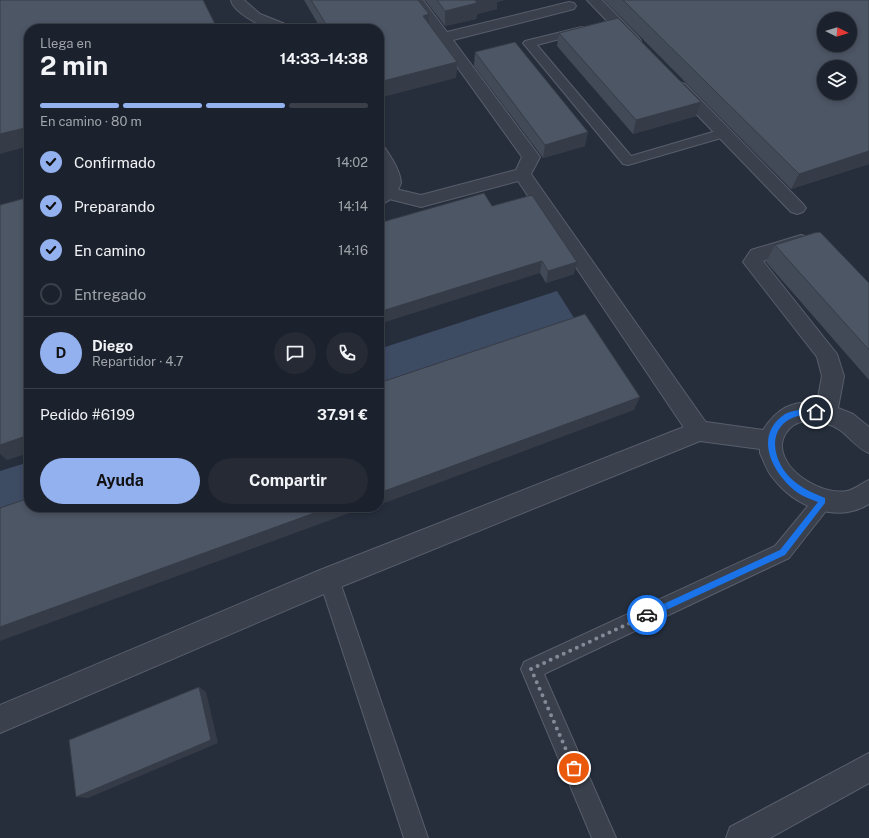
<!DOCTYPE html>
<html lang="es">
<meta charset="utf-8">
<style>
body{margin:0;font-family:"Public Sans",sans-serif;background:#252a35;color:#f1f3f6;height:100vh;display:flex;flex-direction:column;font-size:15px;white-space:nowrap}
*{box-sizing:border-box;margin:0}
p{font-size:13px;color:#a0a4aa}
.icon{flex:none;width:22px;height:22px;fill:none;stroke:currentColor;stroke-width:2;stroke-linecap:round;stroke-linejoin:round}
.map{position:relative;flex:1;overflow:hidden}
.side{position:absolute;left:24px;top:24px;width:360px;height:488px;display:flex;flex-direction:column;background:#1c222d;border-radius:16px;box-shadow:0 2px 6px #0003,0 0 0 1px #3a3f49}
.side>*{flex:none}
.needle{width:26px;rotate:95deg}
.tools{position:absolute;left:817px;top:12px;display:grid;gap:8px}
.tools a{display:grid;place-items:center;width:40px;height:40px;border-radius:50%;background:#1c222d;box-shadow:0 2px 6px #0003,0 0 0 1px #3a3f49;font-size:20px}
.pin{position:absolute;display:grid;place-items:center;width:34px;height:34px;color:#fff;margin:-17px;border:2px solid #fff;border-radius:50%;box-shadow:0 1px 4px #0007}
.courier{position:absolute;display:grid;place-items:center;width:40px;height:40px;margin:-20px;border:3px solid #1a73e8;border-radius:50%;background:#fff;color:#222;box-shadow:0 1px 5px #0007}
.head em{font-style:normal;font-weight:700}
.head div{display:flex;flex-direction:column-reverse}
.head{display:flex;align-items:center;justify-content:space-between;height:68px;padding:0 16px}
h1{font-size:26px;font-weight:700;line-height:30px}
.bar{display:grid;grid-template-columns:repeat(4,1fr);gap:6px 4px;align-content:center;height:48px;padding:0 16px}
.bar i{height:5px;border-radius:3px;background:#3a3f49}
.bar .active{background:#93b1ef}
.bar p{grid-column:span 4}
.line{display:flex;align-items:center;gap:10px;padding:0 16px;border-top:1px solid #3a3f49}
.line div{flex:1}
.round{display:grid;place-items:center;flex:none;width:42px;height:42px;border-radius:21px;background:#252a35}
ol{padding:0 16px;list-style:none}
li{display:flex;align-items:center;gap:12px;height:44px}
li p{margin-inline-start:auto}
li .icon{padding:4px;border-radius:50%;background:#93b1ef;color:#111;stroke-width:4}
li:last-child{color:#a0a4aa}
li i{width:22px;height:22px;border:2px solid #3a3f49;border-radius:50%}
.button{display:flex;gap:8px;margin-top:auto;padding:8px 16px}
.button a{flex:1;height:46px;border-radius:24px;background:#93b1ef;color:#111;font-size:16px;font-weight:700;line-height:46px;text-align:center}
.button a+a{background:#252a35;color:#f1f3f6}
.map>svg:first-child{display:block}
.water{fill:#3d4b63}
.lines{fill:none;stroke-linecap:round;stroke-linejoin:round}
.service-casing{stroke:#585e6b;stroke-width:2}
.pedestrian-casing{stroke:#585e6b;stroke-width:2}
.minor-casing{stroke:#585e6b;stroke-width:2}
.service{fill:#3a404c;fill-rule:evenodd}
.pedestrian{fill:#3a404c;fill-rule:evenodd}
.minor{fill:#3a404c;fill-rule:evenodd}
.wall{fill:#424a57}
.shaded-wall{fill:#363c47}
.building{fill:#4d5665;stroke:#363c47;fill-rule:evenodd}
.route{fill:#1a73e8}
.done{stroke:#848a97;stroke-width:4;stroke-dasharray:0 7.2}
</style>
<div class="map">
<svg width="869" height="838" viewBox="0 0 869 838">
<rect width="100%" height="100%" fill="#262e3c"/>
<g class="water">
<path d="M557 291 581 329 379 397V349Z"/>
<path d="M29 462V507L0 525V471Z"/>
</g>
<g class="lines">
<defs>
<g id="service">
<path d="M582 27 586 28 588 30 586 32 537 45 631 156 723 129 728 130 729 133 728 136 628 165 623 164 523 43 525 41Z"/>
<path d="M823 493 829 495 832 501 829 507 789 558 544 674 616 838H592L521 669 524 662 775 546 817 495Z"/>
<path d="M329 570 336 572 339 579 428 838H404L319 579 322 572Z"/>
</g>
<path id="pedestrian" d="M409 0H423L447 32 569 2 574 3 576 6 574 9 453 40 537 153 540 157 531 174 707 424 710 431 707 438 699 441 691 438 518 181 421 207 381 197 379 194 381 189 387 187 421 195 516 170 522 157Z"/>
<g id="minor">
<path d="M231 0H244L260 14 290 26 292 29C286 29 279 30 273 29 262 28 232 11 231 0Z"/>
<path d="M587 0H602L639 38 641 41 639 44H629Z"/>
<path d="M679 82 685 84 803 204 806 208 803 212 797 214 791 212 673 90 671 87 673 84Z"/>
<path d="M379 146 385 148C392 159 400 170 401 183 397 194 390 202 379 205V190L383 183 379 168Z"/>
<path d="M801 235 808 237 810 242 808 247 763 261 837 354 844 376 838 408 853 414 869 427V453C853 447 845 428 827 424 812 420 796 418 786 433 782 439 781 446 783 453 790 476 824 495 847 491 854 490 862 483 869 480V504C837 524 795 507 773 478 767 472 764 461 760 453V449L700 441 338 588 0 733V705L320 570 699 421 763 430C777 409 791 400 817 403L822 376 817 357 743 262 751 250Z"/>
<path d="M869 753V783L770 838H726L730 827Z"/>
</g>
</defs>
<use href="#service" class="service-casing"/>
<use href="#pedestrian" class="pedestrian-casing"/>
<use href="#minor" class="minor-casing"/>
<use href="#service" class="service"/>
<use href="#pedestrian" class="pedestrian"/>
<use href="#minor" class="minor"/>
</g>
<g class="wall">
<path d="M304 0H418L429 14V24L457 62 456 78 379 29H321Z"/>
<path d="M425 0H504L497 2V9L477 14 476 19 445 26Z"/>
<path d="M604 0H869V164L791 189Z"/>
<path d="M559 33 696 116 633 134 557 46Z"/>
<path d="M475 52 585 146 543 158 474 66Z"/>
<path d="M492 206 574 274 546 283 540 273Z"/>
<path d="M775 245 869 283V380L766 262Z"/>
</g>
<g class="shaded-wall">
<path d="M474 0H504L497 2V9L477 14 476 19 445 26V11Z"/>
<path d="M429 14V30L423 16Z"/>
<path d="M216 26 217 29H213V27Z"/>
<path d="M457 62 456 78 379 98V82Z"/>
<path d="M701 102 696 116 633 134 636 120Z"/>
<path d="M29 127V146L0 154V134Z"/>
<path d="M588 132 585 146 543 158 545 145Z"/>
<path d="M869 151V164L791 189 799 174Z"/>
<path d="M542 261 540 273 379 324V312Z"/>
<path d="M577 262 574 274 546 283 548 271Z"/>
<path d="M640 397 634 410 379 505V493Z"/>
<path d="M29 435V453L7 460 0 454V445Z"/>
<path d="M331 507H366L0 641V627Z"/>
<path d="M199 687 206 692 218 743 88 798 76 797Z"/>
</g>
<g class="building">
<path d="M0 0H203L216 26 213 27 214 29H29V127L0 134Z"/>
<path d="M311 0H418L429 14 423 16 457 62 379 82V29H329Z"/>
<path d="M437 0H475L477 3 445 11Z"/>
<path d="M623 0H869V151L799 174ZM824 19H850V45H824ZM824 67H850V93H824Z"/>
<path d="M618 18 701 102 636 120 559 33Z"/>
<path d="M515 42 588 132 545 145 475 52Z"/>
<path d="M484 193 492 206 532 195 577 262 548 271 542 261 379 312V223Z"/>
<path d="M29 197V435L0 445V205Z"/>
<path d="M820 232 869 283V350L775 245 814 233Z"/>
<path d="M585 314 640 397 379 493V383Z"/>
<path d="M29 498V507H331L0 627V508Z"/>
<path d="M199 687 211 740 76 797 69 740Z"/>
</g>
<path class="route" d="M806 408 816 409 819 412 816 415C776 411 764 444 786 473 796 486 811 492 825 498V503L785 555 649 618H644V613L780 550 818 502C811 499 804 497 798 493 773 475 752 436 785 414 791 411 799 410 806 408Z"/>
<g class="lines">
<path class="done" d="M574 768 531 669 647 615"/>
</g>
</svg>
<div class="tools">
<a><svg class="needle" viewBox="-14 -14 28 28"><path d="M0-13l5 13h-10z" fill="#e53935"/><path d="M0 13l5-13h-10z" fill="#a0a4aa"/></svg></a>
<a><svg class="icon" aria-label="layers" viewBox="0 0 24 24"><path d="M12 4l9 5-9 5-9-5zM3 14l9 5 9-5"/></svg></a>
</div>
<div class="pin" style="left:574px;top:768px;background:#ea580c"><svg class="icon" aria-label="bag" viewBox="0 0 24 24"><path d="M5 8h14l-1 12H6zM9 8a3 3 0 0 1 6 0"/></svg></div>
<div class="pin" style="left:816px;top:412px;background:#1f2937"><svg class="icon" aria-label="home" viewBox="0 0 24 24"><path d="M3 11l9-7 9 7M6 9v11h12V9"/></svg></div>
<div class="courier" style="left:647px;top:615px"><svg class="icon" aria-label="car" viewBox="0 0 24 24"><path d="M5 17H2v-5l4-1 3-4h7l3 4 3 1v5h-3M9 17h6M6 11h13"/><circle cx="7" cy="17" r="2"/><circle cx="17" cy="17" r="2"/></svg></div>
<section class="side">
<div class="head"><div><h1>2 min</h1><p>Llega en</p></div><em>14:33–14:38</em></div>
<div class="bar"><i class="active"></i><i class="active"></i><i class="active"></i><i></i><p>En camino · 80 m</p></div>
<ol>
<li><svg class="icon" aria-label="check" viewBox="0 0 24 24"><path d="M5 12l5 5 9-10"/></svg>Confirmado<p>14:02</p></li>
<li><svg class="icon" aria-label="check" viewBox="0 0 24 24"><path d="M5 12l5 5 9-10"/></svg>Preparando<p>14:14</p></li>
<li><svg class="icon" aria-label="check" viewBox="0 0 24 24"><path d="M5 12l5 5 9-10"/></svg>En camino<p>14:16</p></li>
<li><i></i>Entregado</li>
</ol>
<div class="line" style="height:72px"><b class="round" style="background:#93b1ef;color:#111">D</b><div><b>Diego</b><p>Repartidor · 4.7</p></div><a class="round"><svg class="icon" aria-label="chat" viewBox="0 0 24 24"><path d="M4 5h16v11H9l-5 4z"/></svg></a><a class="round"><svg class="icon" aria-label="phone" viewBox="0 0 24 24"><path d="M5 4h4l2 5-3 2q2 4 5 5l2-3 5 2v4C11 20 4 13 5 4z"/></svg></a></div>
<div class="line" style="height:52px"><div>Pedido #6199</div><b>37.91 €</b></div>
<div class="button"><a>Ayuda</a><a>Compartir</a></div>
</section>
</div>
